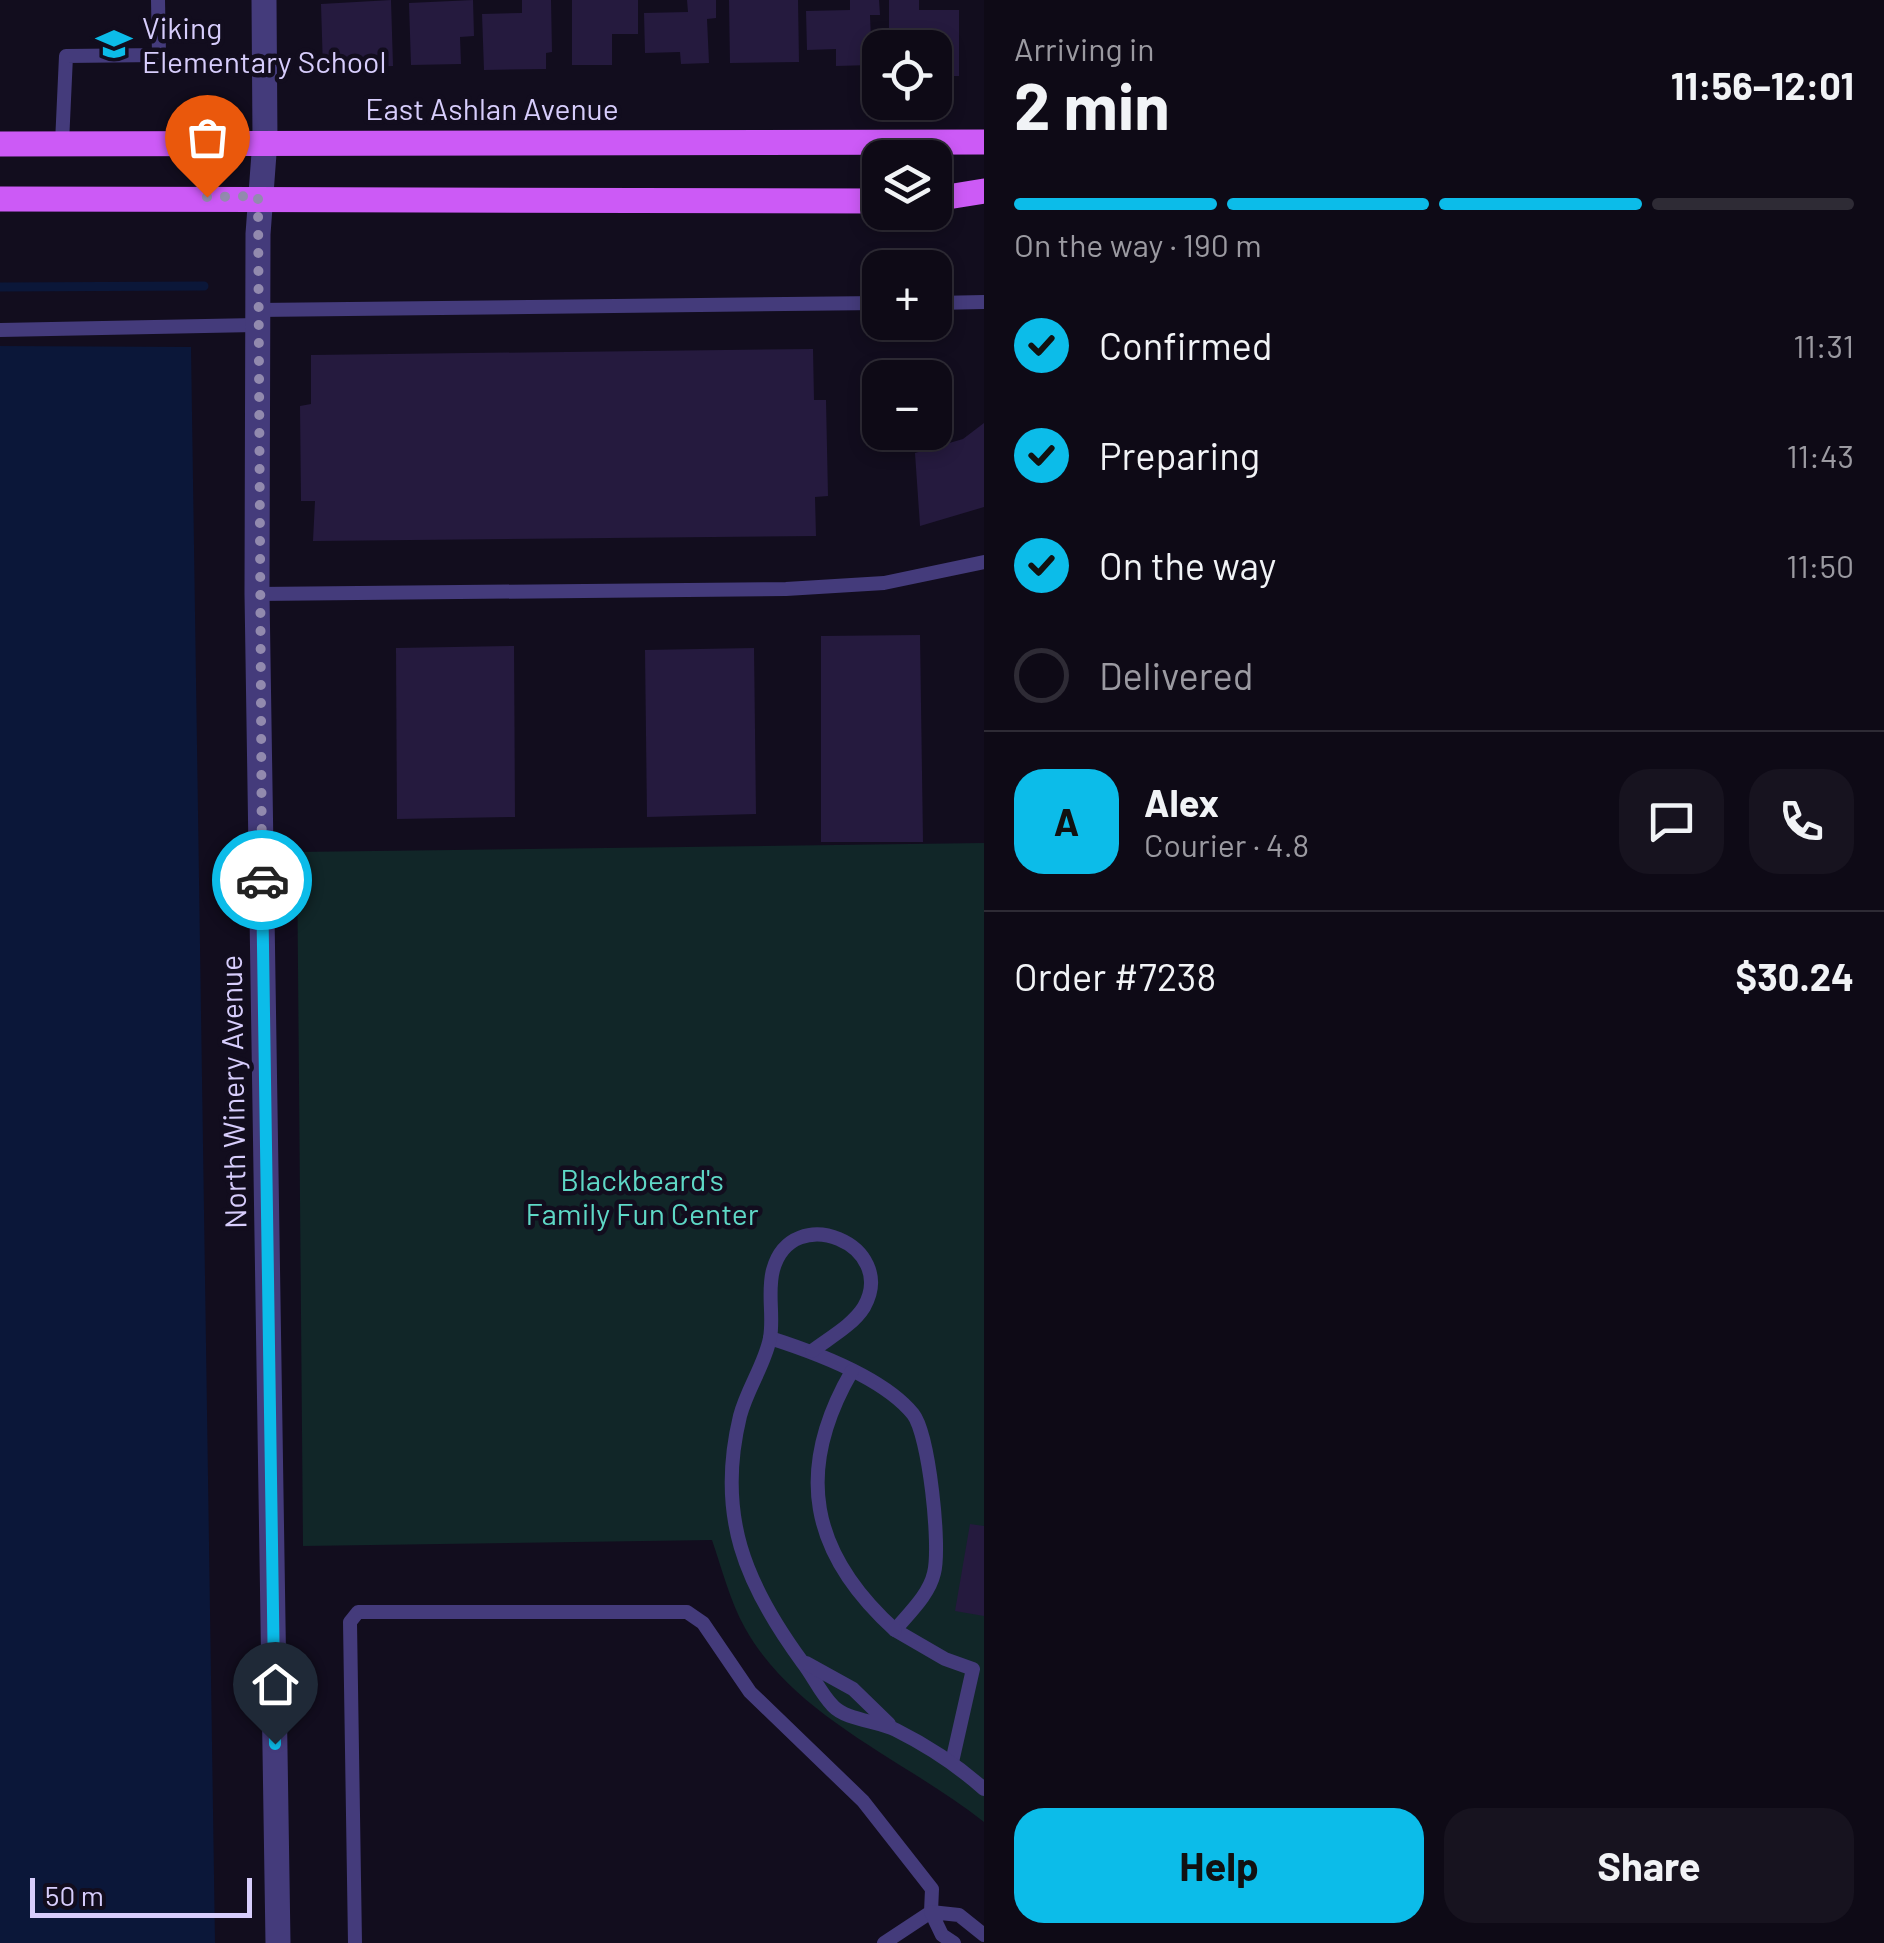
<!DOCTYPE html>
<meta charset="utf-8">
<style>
body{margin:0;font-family:Barlow,sans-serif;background:#17131f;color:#f1f3f6;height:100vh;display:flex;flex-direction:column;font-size:38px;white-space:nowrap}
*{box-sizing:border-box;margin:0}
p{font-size:32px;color:#9b9aa1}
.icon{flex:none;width:55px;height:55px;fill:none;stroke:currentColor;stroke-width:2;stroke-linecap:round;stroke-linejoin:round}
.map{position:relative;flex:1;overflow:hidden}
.side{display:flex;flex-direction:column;background:#0e0a16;width:900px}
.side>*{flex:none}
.fabs{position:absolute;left:862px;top:30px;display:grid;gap:20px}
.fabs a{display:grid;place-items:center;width:90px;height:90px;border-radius:20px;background:#0e0a16;box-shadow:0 5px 15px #0003,0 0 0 2px #2e2b35;font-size:50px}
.scale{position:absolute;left:30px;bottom:25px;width:222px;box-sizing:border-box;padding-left:10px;border:5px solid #d7cdfc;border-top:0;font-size:28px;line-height:35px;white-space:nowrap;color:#d7cdfc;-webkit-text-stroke:8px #120d1e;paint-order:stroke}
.pin{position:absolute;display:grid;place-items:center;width:85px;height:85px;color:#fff;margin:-102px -42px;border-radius:50% 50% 50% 0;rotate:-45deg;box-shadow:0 0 10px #0007}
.pin .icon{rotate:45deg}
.courier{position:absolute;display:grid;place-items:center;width:100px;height:100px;margin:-50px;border:8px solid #0cbce9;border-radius:50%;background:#fff;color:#222;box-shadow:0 2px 12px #0007}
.overview em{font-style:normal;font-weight:700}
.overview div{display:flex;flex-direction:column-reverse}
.overview{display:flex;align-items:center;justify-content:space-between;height:170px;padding:0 30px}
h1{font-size:65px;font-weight:700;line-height:75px}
.bar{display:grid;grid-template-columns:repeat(4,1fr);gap:15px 10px;align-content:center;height:120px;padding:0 30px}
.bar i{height:12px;border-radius:8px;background:#2e2b35}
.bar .active{background:#0cbce9}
.bar p{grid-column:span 4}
.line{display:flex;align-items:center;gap:25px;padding:0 30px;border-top:2px solid #2e2b35}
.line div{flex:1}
.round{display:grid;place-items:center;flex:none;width:105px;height:105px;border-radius:30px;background:#17131f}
ol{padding:0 30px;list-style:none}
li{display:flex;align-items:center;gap:30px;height:110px}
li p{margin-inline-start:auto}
li .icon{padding:10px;border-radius:50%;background:#0cbce9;color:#111;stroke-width:4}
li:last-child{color:#9b9aa1}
li i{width:55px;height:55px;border:5px solid #2e2b35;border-radius:50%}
.button{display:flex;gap:20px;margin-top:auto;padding:20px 30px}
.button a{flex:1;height:115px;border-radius:30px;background:#0cbce9;color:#111;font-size:40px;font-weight:700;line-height:115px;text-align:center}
.button a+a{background:#17131f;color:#f1f3f6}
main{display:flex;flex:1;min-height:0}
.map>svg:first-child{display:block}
.green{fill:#112628}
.water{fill:#0b1739}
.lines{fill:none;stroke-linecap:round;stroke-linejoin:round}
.stream{stroke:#0b1739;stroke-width:9}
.building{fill:#251a3e}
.service{stroke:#443b7b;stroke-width:14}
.minor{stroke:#443b7b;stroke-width:25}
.primary{stroke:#cc5af6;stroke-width:25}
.done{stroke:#928aae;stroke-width:10;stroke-dasharray:0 18}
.route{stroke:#0cbce9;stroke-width:12}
.labels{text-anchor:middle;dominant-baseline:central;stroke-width:9;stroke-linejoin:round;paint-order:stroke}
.poi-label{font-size:30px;fill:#d7cdfc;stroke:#120d1e;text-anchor:start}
.street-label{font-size:30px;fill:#d7cdfc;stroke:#120d1e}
.park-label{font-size:30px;fill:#5ed8c6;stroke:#120d1e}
</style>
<main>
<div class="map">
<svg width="984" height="1943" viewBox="0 0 984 1943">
<rect width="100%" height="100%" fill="#120d1e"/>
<path class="green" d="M984 843V1822C906 1760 795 1718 745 1628 730 1601 722 1569 712 1540L303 1546 297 852Z"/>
<path class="water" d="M0 346 191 347 215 1943H0Z"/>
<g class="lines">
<path class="stream" d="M0 287 204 286"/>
</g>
<g class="building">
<path d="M391 0 393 66 323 69 321 4Z"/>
<path d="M473 0 474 36 460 37 461 64 411 65 409 3Z"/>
<path d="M522 0H551L552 52 546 53V69L484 70 482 14 522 13Z"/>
<path d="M572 0H638V34H612V65H572Z"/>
<path d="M687 0H716V18L707 19 709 63 681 64 680 52 645 53 644 13 688 12Z"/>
<path d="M729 0H798L799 62 730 63Z"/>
<path d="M850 0H879L880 15H870L872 65 836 66V49L807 50 806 11 850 10Z"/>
<path d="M889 0H919V10H959V76H935V48H889Z"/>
<path d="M813 349 814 400H826L828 496 815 497 816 536 313 541 315 501H301L300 406 311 404V355Z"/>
<path d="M984 423V507L920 526 915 453 963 439Z"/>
<path d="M920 635 923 842H821V636Z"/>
<path d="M514 646 515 817 397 819 396 648Z"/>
<path d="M754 648 756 814 647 817 645 650Z"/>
<path d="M970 1524 984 1526V1616L955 1611Z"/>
</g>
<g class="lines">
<g class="service">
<path d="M62 143 66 56 159 55 158 0"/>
<path d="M935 303 984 302"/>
<path d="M257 310 880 303"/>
<path d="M0 330 257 325"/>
<path d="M257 594 786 589 884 583 984 562"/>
<path d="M770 1338C814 1352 883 1377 913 1414 929 1434 941 1547 934 1573 929 1595 909 1613 895 1630L945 1659 973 1669 952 1762"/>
<path d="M812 1351C829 1338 853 1325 864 1307 899 1245 792 1200 773 1270 767 1292 774 1316 770 1338 765 1364 747 1389 740 1416 716 1515 745 1584 803 1663 813 1676 821 1694 833 1706 846 1720 878 1721 896 1730 928 1746 957 1765 984 1789"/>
<path d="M852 1371C794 1471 810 1553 895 1630"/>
<path d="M806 1663 853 1689 889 1724"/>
<path d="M355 1943 350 1622 358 1612H687L703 1623 750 1692 863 1801 932 1889 931 1912 884 1943"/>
<path d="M954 1943 942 1935 931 1912 959 1915 984 1935"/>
</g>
<path class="minor" d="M264 0 265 140 258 234 257 594 278 1943"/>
<g class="primary">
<path d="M0 144 984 142"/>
<path d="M0 199 880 201"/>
<path d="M935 199 984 191"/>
</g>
</g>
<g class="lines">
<path class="done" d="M207 197 258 196 262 880"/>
<path class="route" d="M262 880 275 1744"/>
</g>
<defs>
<symbol id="school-bare" viewBox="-9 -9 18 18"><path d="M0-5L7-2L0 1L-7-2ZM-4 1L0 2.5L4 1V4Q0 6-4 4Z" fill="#0cbce9" stroke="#120d1e" stroke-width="2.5" paint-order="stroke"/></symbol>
</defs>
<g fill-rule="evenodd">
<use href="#school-bare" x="89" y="19" width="50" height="50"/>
</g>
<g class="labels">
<g class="poi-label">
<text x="142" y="27">Viking<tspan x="142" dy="34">Elementary School</tspan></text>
</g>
<g class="street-label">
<text x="492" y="108">East Ashlan Avenue</text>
<text transform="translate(232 1092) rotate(-91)">North Winery Avenue</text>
</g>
<g class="park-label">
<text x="642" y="1179">Blackbeard's<tspan x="642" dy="34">Family Fun Center</tspan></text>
</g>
</g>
</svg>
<div class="fabs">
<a><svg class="icon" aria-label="locate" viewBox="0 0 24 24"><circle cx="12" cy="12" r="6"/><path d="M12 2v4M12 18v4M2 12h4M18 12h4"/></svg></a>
<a><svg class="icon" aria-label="layers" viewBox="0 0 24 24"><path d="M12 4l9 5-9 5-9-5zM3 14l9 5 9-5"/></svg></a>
<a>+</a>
<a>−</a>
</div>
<div class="scale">50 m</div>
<div class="pin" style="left:207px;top:197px;background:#ea580c"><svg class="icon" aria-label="bag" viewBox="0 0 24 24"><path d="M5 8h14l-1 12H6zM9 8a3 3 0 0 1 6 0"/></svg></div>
<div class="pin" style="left:275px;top:1744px;background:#1f2937"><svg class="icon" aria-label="home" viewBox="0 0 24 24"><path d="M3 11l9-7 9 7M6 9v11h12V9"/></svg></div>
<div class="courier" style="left:262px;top:880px"><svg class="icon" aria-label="car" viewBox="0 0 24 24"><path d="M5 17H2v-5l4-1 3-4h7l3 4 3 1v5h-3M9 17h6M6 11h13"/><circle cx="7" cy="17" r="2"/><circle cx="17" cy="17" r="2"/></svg></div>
</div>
<section class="side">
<div class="overview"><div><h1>2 min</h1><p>Arriving in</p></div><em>11:56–12:01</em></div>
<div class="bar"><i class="active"></i><i class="active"></i><i class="active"></i><i></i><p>On the way · 190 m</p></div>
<ol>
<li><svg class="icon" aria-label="check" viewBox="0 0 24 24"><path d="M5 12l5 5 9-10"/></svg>Confirmed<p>11:31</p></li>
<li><svg class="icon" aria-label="check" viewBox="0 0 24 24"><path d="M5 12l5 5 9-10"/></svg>Preparing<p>11:43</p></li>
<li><svg class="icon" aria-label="check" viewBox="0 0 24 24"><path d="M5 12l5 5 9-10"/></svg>On the way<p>11:50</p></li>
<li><i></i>Delivered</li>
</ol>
<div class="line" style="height:180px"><b class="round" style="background:#0cbce9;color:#111">A</b><div><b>Alex</b><p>Courier · 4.8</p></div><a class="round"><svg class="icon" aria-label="chat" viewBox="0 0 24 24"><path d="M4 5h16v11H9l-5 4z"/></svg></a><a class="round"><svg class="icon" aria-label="phone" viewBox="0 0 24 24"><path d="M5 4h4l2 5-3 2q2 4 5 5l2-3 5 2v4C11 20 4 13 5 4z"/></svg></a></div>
<div class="line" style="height:130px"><div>Order #7238</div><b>$30.24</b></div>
<div class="button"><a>Help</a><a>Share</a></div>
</section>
</main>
